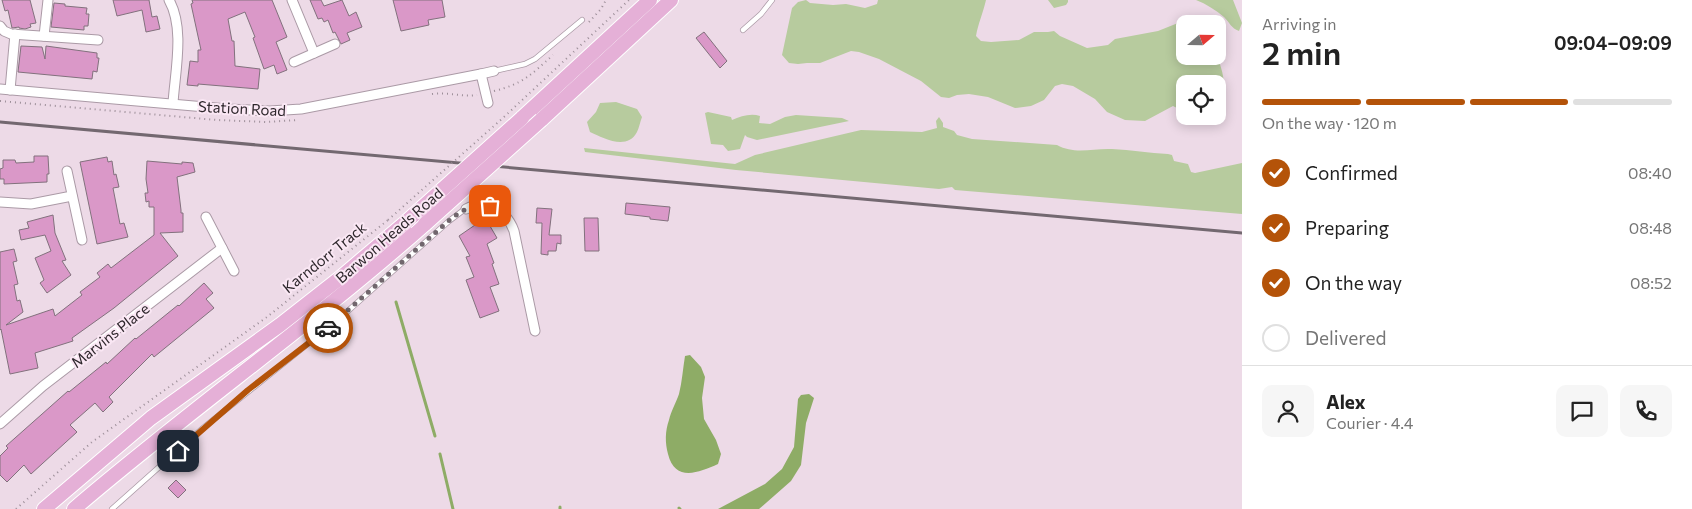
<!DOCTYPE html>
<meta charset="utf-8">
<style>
body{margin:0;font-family:Commissioner,sans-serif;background:#f6f6f6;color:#222;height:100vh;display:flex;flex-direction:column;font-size:19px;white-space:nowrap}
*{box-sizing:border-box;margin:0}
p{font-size:16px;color:#767676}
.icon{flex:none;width:28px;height:28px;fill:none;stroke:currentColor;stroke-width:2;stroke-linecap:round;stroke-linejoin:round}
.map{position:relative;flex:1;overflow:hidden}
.sheet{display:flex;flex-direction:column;background:#fff;width:450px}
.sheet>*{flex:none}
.needle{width:32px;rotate:70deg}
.fabs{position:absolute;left:1176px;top:15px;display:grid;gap:10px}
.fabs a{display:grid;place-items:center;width:50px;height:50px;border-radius:10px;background:#fff;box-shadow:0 2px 12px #0003;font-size:25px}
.pin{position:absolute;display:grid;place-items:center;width:42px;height:42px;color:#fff;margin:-21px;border-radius:10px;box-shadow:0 2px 8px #0006}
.courier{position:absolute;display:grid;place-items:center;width:50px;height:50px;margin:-25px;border:4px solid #b45309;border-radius:50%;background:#fff;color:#222;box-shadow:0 1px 6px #0007}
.summary em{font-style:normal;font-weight:600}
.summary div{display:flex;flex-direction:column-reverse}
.summary{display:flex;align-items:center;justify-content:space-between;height:85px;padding:0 20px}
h1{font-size:32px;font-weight:600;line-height:38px}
.bar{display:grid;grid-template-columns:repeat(4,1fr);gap:8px 5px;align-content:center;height:60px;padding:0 20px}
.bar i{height:6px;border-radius:4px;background:#e0e0e0}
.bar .active{background:#b45309}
.bar p{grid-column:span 4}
.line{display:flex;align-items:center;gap:12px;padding:0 20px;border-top:1px solid #e0e0e0}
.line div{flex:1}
.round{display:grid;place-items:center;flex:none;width:52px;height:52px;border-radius:10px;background:#f6f6f6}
ol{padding:0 20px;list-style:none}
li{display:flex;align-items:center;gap:15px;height:55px}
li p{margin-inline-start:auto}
li .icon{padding:5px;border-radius:50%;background:#b45309;color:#fff;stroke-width:4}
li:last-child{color:#767676}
li i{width:28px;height:28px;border:2px solid #e0e0e0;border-radius:50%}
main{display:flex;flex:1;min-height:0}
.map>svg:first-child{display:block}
.green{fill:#b7cb9e}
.water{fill:#8eac66}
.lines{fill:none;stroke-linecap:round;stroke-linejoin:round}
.stream{stroke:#8eac66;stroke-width:3}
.building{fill:#da98c8;stroke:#82717d}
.lane-casing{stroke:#ab9aa6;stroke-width:6}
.street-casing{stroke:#ab9aa6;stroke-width:11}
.primary-casing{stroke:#fff;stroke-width:16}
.path{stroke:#9c8e98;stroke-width:2;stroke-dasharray:1 4;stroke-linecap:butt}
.lane{stroke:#fff;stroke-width:4.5}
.street{stroke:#fff;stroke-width:9}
.primary{stroke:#e5b0d7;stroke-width:14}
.rail{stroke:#736870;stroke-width:3}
.primary-bridge-casing{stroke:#fff;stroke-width:16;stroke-linecap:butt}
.path-bridge{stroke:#9c8e98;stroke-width:2;stroke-dasharray:1 4;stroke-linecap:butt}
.primary-bridge{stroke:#e5b0d7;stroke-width:14}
.done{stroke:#71666d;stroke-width:5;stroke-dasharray:0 9}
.route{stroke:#b45309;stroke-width:6}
.labels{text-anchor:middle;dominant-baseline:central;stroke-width:4;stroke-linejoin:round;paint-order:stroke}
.street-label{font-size:15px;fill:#2e272c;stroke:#fae7f4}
</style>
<main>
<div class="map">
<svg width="1242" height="509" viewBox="0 0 1242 509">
<rect width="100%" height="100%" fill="#eddae7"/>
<g class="green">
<path d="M806 0 810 3 833 5 846 4 865 8 877 4 878 0H986C983 13 978 24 976 36L981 41 991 42 1019 40 1034 32H1048L1054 31 1060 36 1087 48 1108 45 1115 39 1158 31 1178 23 1185 24V56H1217C1224 73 1229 97 1218 112V84H1185V112L1173 106 1145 121 1125 120 1107 112 1095 99 1073 86 1062 84 1055 86 1044 100 1031 106 1015 108 988 97 969 94 957 95 949 98 941 97 921 81 879 59 859 52 851 51 820 63H807L798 64 789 63 782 55 792 8 798 2Z"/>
<path d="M1048 0H1068V2L1066 5 1054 8Z"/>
<path d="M1196 0H1233L1242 23 1239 31C1231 28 1230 23 1224 17 1216 10 1206 4 1196 0Z"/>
<path d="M616 102 637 109 642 117C640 122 639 128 637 132 627 151 603 138 590 132L587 122 596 112 600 103Z"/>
<path d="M708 112 731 117 732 120C741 116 751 113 760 116L759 123 770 124 785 117 796 115 842 118 849 121 757 140 747 137 745 135 740 149 728 151 723 145 711 144 705 113Z"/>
<path d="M939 117 943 123V127L954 131 957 135 972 139 1057 145C1075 155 1093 148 1112 149 1131 150 1149 153 1168 154L1172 155 1174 161 1188 164 1191 172 1195 173 1242 163V214L955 190 952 187 939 189 736 170 585 152 584 148 735 164 755 155 861 130 922 132 937 128 936 121Z"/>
</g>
<g class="water">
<path d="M690 355 701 367 705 377 702 398 704 419 716 440 721 454 718 464C698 473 675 482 668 454 665 443 665 431 669 420 671 411 676 403 679 394 682 382 683 368 685 356Z"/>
<path d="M809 394 814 398 806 423 801 465 791 481 759 509H718L765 484 782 469 794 447 798 399 801 395Z"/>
</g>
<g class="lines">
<g class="stream">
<path d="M396 302 435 436"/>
<path d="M440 454 453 509"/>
<path d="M560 507V509"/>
<path d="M679 508 680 509"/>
</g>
</g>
<g class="building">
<path d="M2 0H30L36 23 30 24 31 27 25 29 19 28V27L12 28 8 10 5 11Z"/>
<path d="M113 0H149L152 17 157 16 160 29 146 32 142 10 117 16Z"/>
<path d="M192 0H272L287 37 276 42 287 70 277 74 274 65 264 69 253 38 255 37 245 12 228 19 232 41H234L235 66 260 69 258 89 198 84V86L187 85 190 61 198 62V50H201L191 4 193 3Z"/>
<path d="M310 0H321L324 6 342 0 349 16 356 12 362 27 347 33 350 40 341 44 335 32 333 33 328 20 324 22 322 18 318 19Z"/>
<path d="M393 0H442L445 17 428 20 429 25 401 31Z"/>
<path d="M54 3 65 4V6L87 8 86 14H89L88 26H84V30L51 27Z"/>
<path d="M704 32 727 61 720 68 696 38Z"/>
<path d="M21 46 42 47 45 59 46 46 97 53V58H99L97 72 93 71 92 79 18 72Z"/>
<path d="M34 156H48L49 174H47V182L4 184V179H0V169L3 168V160H15L16 163 34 162Z"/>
<path d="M107 157 108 162 112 161 114 175 116 174 119 187 113 188 120 224 124 223 128 237 97 244 80 162Z"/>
<path d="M147 161 182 164V162L193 163 195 172 177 177 181 210V213H183V232L160 233 178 256 114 308 72 338 73 341 35 353 38 368 10 374 1 329 0 330V252L14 249 17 261 13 262 18 284 14 285 17 301 20 300 23 312 6 325 53 309 55 316 82 295 80 292 100 277 97 273 108 264 111 268 154 235V207H149V201L146 202 145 193H148L146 179Z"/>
<path d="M626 203 670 207 668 221 650 219V217L625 214Z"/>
<path d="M537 208 552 209 549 235H561V244L557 243 556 251H548V255L541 254 542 223H536Z"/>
<path d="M53 215 55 233 66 260 62 261 71 275 47 293 40 283 44 280 35 258 51 251 45 235 21 240 19 230 29 228 27 222Z"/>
<path d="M584 218H598L599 251H585Z"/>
<path d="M487 221 497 238 487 244 494 263 492 264 499 284 490 287 499 311 480 318 466 280 474 277 466 257 470 256 459 236 475 225 481 223 482 224Z"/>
<path d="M204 283 213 293 206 299 214 308 154 357 152 354 109 397 113 402 103 412 95 403 70 425 77 432 31 474 24 465 7 482 0 475V456L8 448 6 446 68 391 69 392 106 362 107 364 135 338 136 339 178 305 179 306Z"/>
<path d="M176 480 186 490 178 498 168 488Z"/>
</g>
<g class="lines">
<defs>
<g id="lane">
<path d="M743 30 761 14 772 0"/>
<path d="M494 71 525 64 535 59 582 20"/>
<path d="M112 509 203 428 340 318 449 221 465 209"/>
</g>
<g id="street">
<path d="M169 0C185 28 175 72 173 103"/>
<path d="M292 0 314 53"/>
<path d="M0 26 4 31 11 34 98 40"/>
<path d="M44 36 48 0"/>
<path d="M294 62 335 44"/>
<path d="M481 74 494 71"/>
<path d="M0 89 228 109 270 111 301 109 481 74 488 103"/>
<path d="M10 90 15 34"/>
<path d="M67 171 82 240"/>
<path d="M0 202 31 204 72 196"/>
<path d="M466 209C486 198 507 211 514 231L535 331"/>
<path d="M206 217 234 271"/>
<path d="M0 424 43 386 222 248"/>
</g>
<g id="primary">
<path d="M522 118 650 0"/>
<path d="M541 120 671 0"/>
<path d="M44 509 151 418 280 325 340 278 406 222"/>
<path d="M74 509C188 411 312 324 425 224"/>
</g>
</defs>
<use href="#lane" class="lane-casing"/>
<use href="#street" class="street-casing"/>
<use href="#primary" class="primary-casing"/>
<g class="path">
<path d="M589 22 601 9 606 0"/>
<path d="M494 91C523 84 532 74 553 55"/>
<path d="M432 94C448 92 462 97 477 95"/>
<path d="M0 101 217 120 266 122 298 120"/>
<path d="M504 117 629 0"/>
<path d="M16 509 92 442 267 317 388 220"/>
</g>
<use href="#lane" class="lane"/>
<use href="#street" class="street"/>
<use href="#primary" class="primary"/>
<path class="rail" d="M0 122 1242 233"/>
<defs>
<g id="primary-bridge">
<path d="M406 222 522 118"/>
<path d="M425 224 541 120"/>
</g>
</defs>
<use href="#primary-bridge" class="primary-bridge-casing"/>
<path class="path-bridge" d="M388 220 504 117"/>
<use href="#primary-bridge" class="primary-bridge"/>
</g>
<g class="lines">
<path class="done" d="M328 328 453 217 471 206H490"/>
<path class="route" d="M178 451 248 390 328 328"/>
</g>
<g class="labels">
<g class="street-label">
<text transform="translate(242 108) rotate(3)">Station Road</text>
<text transform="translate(389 235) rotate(-41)">Barwon Heads Road</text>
<text transform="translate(324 257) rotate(-39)">Karndorr Track</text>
<text transform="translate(110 335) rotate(-38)">Marvins Place</text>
</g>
</g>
</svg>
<div class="fabs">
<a><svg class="needle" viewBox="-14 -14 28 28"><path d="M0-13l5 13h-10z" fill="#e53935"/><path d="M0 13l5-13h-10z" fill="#767676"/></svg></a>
<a><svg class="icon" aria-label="locate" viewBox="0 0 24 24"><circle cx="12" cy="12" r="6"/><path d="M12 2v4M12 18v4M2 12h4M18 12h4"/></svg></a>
</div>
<div class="pin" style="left:490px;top:206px;background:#ea580c"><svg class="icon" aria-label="bag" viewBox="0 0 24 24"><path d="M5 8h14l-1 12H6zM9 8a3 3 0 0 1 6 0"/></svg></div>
<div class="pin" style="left:178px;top:451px;background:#1f2937"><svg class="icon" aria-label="home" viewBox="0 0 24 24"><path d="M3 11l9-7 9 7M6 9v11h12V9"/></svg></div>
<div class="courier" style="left:328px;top:328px"><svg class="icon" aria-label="car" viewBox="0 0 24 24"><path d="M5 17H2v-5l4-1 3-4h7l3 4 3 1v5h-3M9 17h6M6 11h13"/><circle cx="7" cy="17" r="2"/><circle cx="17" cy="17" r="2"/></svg></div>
</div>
<section class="sheet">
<div class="summary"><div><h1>2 min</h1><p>Arriving in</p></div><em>09:04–09:09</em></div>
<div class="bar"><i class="active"></i><i class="active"></i><i class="active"></i><i></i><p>On the way · 120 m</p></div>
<ol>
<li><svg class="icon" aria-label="check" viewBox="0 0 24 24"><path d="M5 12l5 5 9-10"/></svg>Confirmed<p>08:40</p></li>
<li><svg class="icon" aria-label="check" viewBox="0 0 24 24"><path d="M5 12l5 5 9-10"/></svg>Preparing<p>08:48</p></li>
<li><svg class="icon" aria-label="check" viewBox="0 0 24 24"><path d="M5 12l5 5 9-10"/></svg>On the way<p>08:52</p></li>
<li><i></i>Delivered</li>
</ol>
<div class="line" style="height:90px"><a class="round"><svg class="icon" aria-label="person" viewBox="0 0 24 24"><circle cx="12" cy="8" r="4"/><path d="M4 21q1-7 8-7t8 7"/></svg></a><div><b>Alex</b><p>Courier · 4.4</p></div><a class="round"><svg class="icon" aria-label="chat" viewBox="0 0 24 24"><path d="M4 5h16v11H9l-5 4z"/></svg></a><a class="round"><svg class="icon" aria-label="phone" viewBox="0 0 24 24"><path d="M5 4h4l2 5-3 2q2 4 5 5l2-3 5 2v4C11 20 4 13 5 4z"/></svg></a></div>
</section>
</main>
